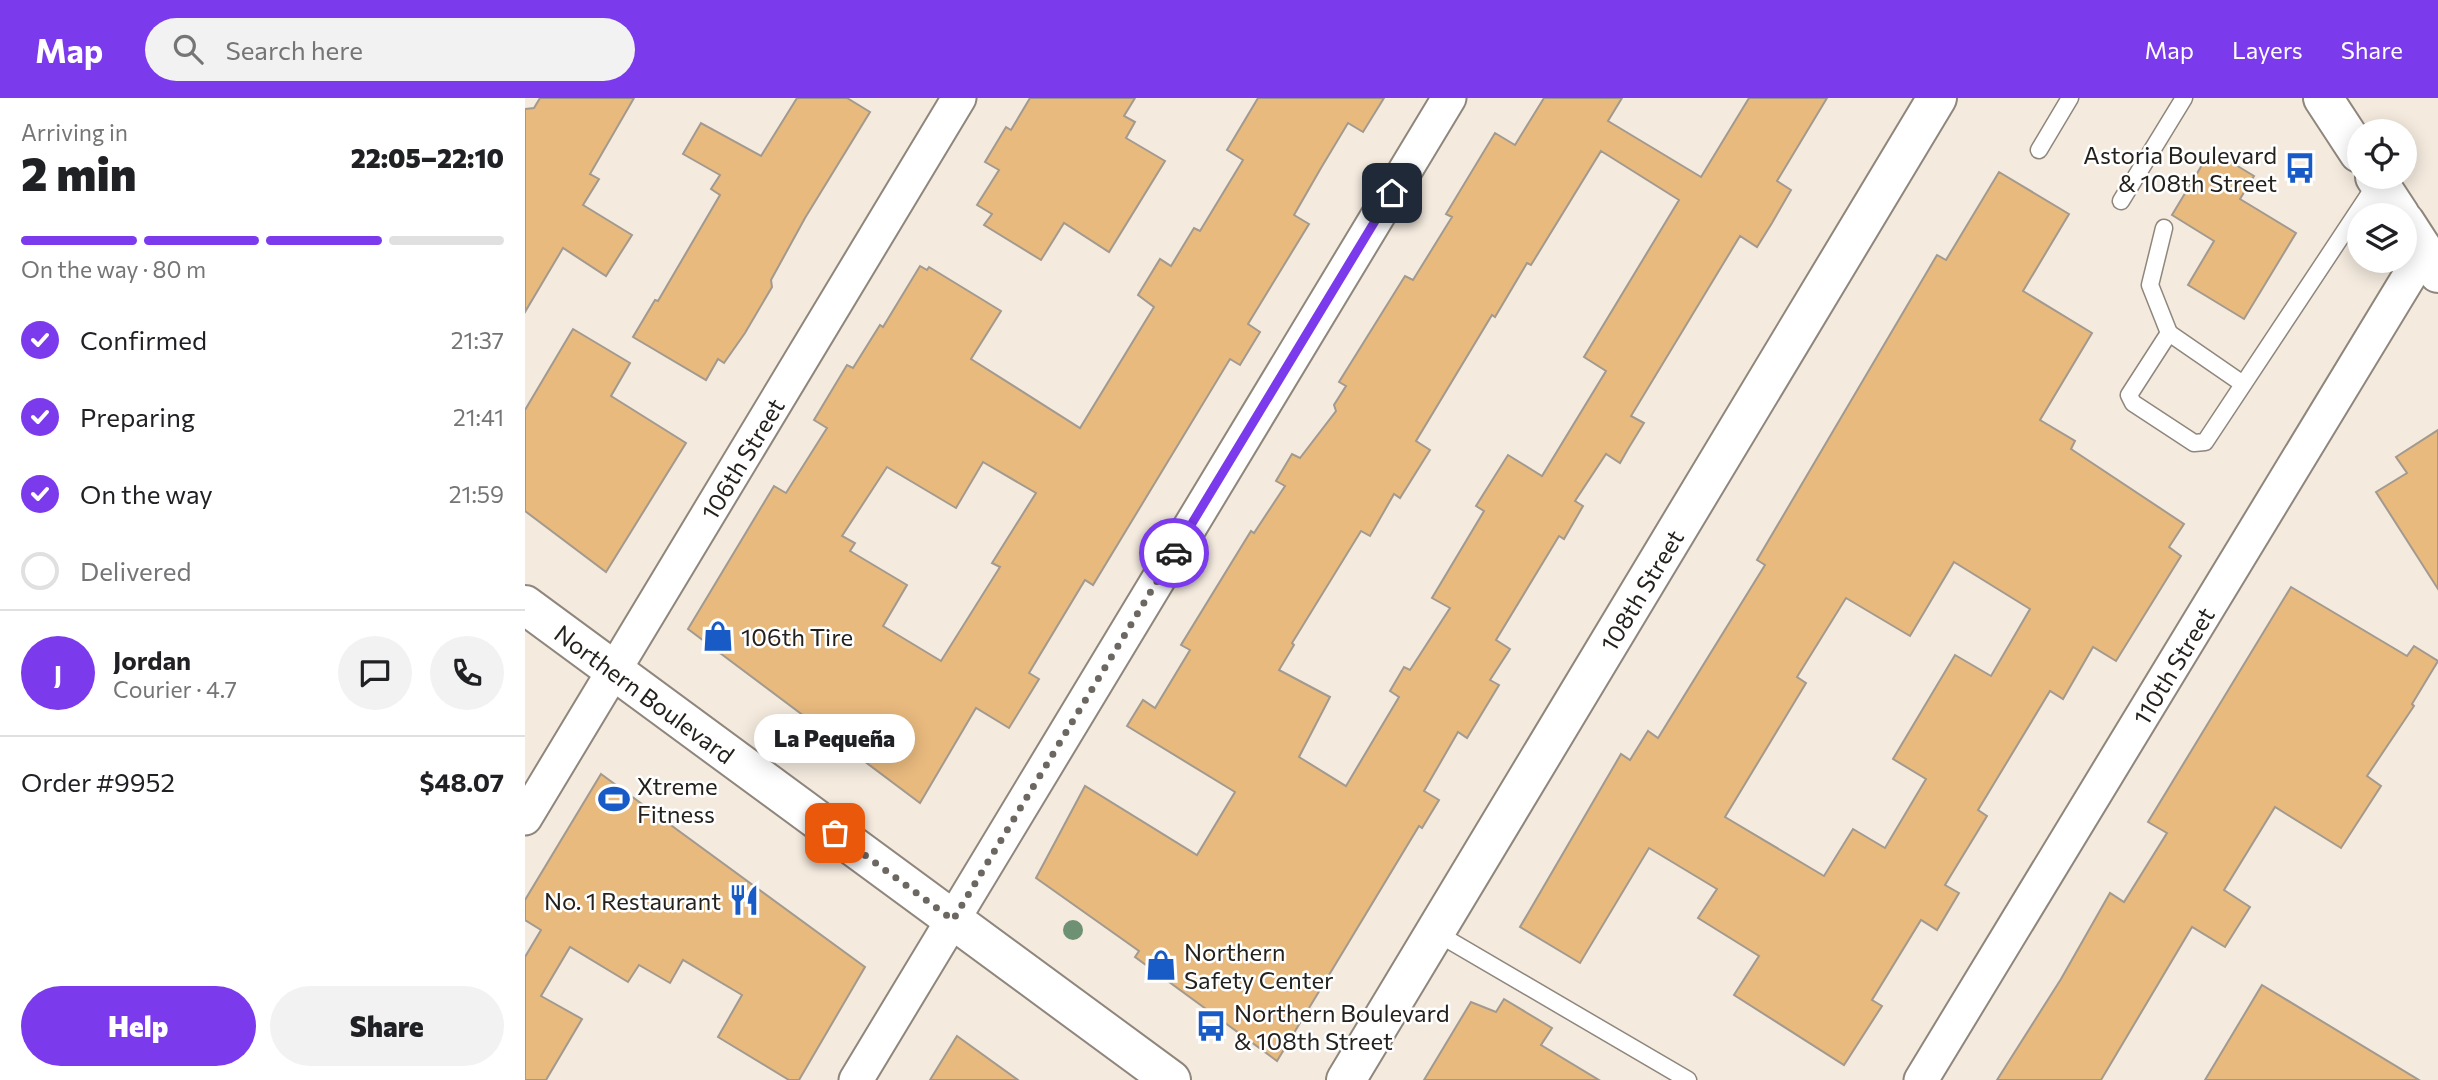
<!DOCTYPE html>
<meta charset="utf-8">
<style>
body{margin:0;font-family:Commissioner,sans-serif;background:#f2f2f2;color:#202124;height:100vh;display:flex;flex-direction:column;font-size:26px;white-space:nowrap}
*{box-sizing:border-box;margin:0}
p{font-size:23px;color:#757577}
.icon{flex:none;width:38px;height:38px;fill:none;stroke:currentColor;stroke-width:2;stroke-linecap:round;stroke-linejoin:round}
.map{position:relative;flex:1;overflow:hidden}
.panel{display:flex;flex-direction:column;background:#fff;width:525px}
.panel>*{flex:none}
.fabs{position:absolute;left:1822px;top:21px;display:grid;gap:14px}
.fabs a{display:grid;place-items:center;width:70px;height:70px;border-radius:50%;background:#fff;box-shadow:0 4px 18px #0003;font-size:35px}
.pin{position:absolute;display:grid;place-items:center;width:60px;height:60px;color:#fff;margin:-30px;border-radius:14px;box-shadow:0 4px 10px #0006}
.courier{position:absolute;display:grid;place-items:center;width:70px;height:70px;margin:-35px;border:5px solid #7c3aed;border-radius:50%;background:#fff;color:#222;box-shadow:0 2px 9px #0007}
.bubble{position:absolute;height:49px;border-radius:24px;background:#fff;box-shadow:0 4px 18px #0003;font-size:23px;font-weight:800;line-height:49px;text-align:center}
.headline em{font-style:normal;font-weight:800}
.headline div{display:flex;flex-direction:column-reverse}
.headline{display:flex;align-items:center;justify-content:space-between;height:119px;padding:0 21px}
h1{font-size:46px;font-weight:800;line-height:52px}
.bar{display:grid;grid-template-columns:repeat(4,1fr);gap:10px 7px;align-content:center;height:84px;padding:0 21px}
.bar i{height:9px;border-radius:5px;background:#e0e0e0}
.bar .on{background:#7c3aed}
.bar p{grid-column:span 4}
.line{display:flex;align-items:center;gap:18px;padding:0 21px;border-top:2px solid #e0e0e0}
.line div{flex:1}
.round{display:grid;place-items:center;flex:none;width:74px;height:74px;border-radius:37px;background:#f2f2f2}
ol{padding:0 21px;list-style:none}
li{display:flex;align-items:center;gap:21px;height:77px}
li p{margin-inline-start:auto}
li .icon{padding:7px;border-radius:50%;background:#7c3aed;color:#fff;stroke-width:4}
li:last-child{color:#757577}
li i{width:38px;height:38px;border:4px solid #e0e0e0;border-radius:50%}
.action{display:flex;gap:14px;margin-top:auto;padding:14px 21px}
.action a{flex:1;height:80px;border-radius:42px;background:#7c3aed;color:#fff;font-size:28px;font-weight:800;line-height:80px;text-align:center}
.action a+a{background:#f2f2f2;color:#202124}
header{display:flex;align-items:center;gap:42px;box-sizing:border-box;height:98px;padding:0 35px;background:#7c3aed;color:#fff}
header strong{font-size:33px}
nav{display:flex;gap:38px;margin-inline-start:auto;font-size:24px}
.search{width:490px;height:63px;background:#f2f2f2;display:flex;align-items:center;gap:18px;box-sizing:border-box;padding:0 24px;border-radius:38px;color:#757577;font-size:26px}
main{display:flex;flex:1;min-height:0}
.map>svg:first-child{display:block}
.building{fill:#e9ba7e;stroke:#a2998f;stroke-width:2;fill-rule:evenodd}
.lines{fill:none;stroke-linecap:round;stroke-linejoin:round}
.service-casing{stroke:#8f867c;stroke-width:19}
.minor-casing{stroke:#8f867c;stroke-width:37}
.secondary-casing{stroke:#8f867c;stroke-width:42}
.primary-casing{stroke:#8f867c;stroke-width:42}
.service{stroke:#fff;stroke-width:16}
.minor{stroke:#fff;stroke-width:33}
.secondary{stroke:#fff;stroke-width:38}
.primary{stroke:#fff;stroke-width:38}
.tree{fill:#6e9174}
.done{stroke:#6d6761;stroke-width:7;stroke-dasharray:0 12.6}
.route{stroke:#7c3aed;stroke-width:9}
.labels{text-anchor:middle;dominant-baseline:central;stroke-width:5;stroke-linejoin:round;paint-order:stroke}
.poi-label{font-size:24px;fill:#24211d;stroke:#fff;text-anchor:start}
.street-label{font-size:24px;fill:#24211d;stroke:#fff}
</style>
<header>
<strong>Map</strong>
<div class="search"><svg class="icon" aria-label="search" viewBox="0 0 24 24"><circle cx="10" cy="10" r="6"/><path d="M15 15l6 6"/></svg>Search here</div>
<nav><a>Map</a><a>Layers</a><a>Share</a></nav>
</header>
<main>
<section class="panel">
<div class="headline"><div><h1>2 min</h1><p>Arriving in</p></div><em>22:05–22:10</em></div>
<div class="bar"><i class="on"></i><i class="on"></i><i class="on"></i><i></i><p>On the way · 80 m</p></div>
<ol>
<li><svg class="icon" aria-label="check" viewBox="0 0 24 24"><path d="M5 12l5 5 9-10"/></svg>Confirmed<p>21:37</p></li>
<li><svg class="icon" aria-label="check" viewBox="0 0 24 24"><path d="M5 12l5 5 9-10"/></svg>Preparing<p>21:41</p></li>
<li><svg class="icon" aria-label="check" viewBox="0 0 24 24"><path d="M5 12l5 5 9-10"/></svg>On the way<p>21:59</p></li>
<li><i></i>Delivered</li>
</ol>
<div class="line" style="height:126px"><b class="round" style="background:#7c3aed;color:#fff">J</b><div><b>Jordan</b><p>Courier · 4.7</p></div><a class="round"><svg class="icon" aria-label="chat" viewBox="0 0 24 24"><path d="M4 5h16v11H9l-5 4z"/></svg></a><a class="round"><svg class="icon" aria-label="phone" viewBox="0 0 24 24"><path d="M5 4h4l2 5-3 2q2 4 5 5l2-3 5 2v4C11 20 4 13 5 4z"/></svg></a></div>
<div class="line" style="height:91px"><div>Order #9952</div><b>$48.07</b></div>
<div class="action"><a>Help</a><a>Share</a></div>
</section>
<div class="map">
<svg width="1913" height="982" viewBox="0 0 1913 982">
<rect width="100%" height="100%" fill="#f4eade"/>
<g class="building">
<path d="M15 0H109L65 76 74 81 58 107 107 137 81 178 38 150 0 214V11L9 10Z"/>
<path d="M272 0H322L345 14 280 120 246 182 247 189 220 235 199 265 193 261 181 282 108 239 130 202 133 203 195 97 186 91 195 77 158 56 176 25 236 58Z"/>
<path d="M505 0H610L599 18 610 24 601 40 640 63 584 154 539 125 516 162 459 127 467 116 452 107 474 72 460 64 481 29 486 32Z"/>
<path d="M733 0H859L838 34 823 25 796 70 769 117 784 126 723 226 735 234 715 267 705 261 568 487 560 482 504 575 514 581 484 630 451 610 395 705 163 531 249 388 261 395 302 330 289 322 322 267 328 270 355 227 358 229 395 168 402 172 404 169 476 213 446 261 555 330 629 209 613 197 635 161 646 168 669 130 675 133 718 62 702 52ZM458 364 511 395 467 465 475 469 416 563 358 528 382 487 325 453 330 445 317 438 362 369 431 410Z"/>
<path d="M1019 0H1097L1083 23 1176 79 1224 0H1302L1252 83 1266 92 1247 125 1232 149 1215 138 1106 318 1119 325 1103 351 1095 365 1081 356 1050 403 1058 408 1039 441 1034 438 971 542 985 551 965 582 974 587 942 640 933 634 899 693 914 702 897 730 894 728 752 963 610 859 614 853 511 780 560 688 672 757 710 694 602 628 618 602 630 610 665 552 656 547 726 433 729 435 760 388 751 383 767 356 775 360 811 313 809 307 821 288 814 284 880 178 888 182 927 119 921 116 970 35 990 47ZM1076 53 1154 102 1059 259 1081 273 1017 378 983 357 951 408 959 413 907 500 925 510 885 572 879 569 865 593 874 599 821 688 774 659 805 599 754 572 769 547 767 545 836 433 845 438 869 396 875 400 905 352 891 343 967 217 970 219 1002 165 1006 167Z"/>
<path d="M1686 52 1729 78 1715 101 1771 135 1719 221 1663 187 1689 143 1647 117Z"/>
<path d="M1474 74 1544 116 1498 193 1567 235 1515 322 1550 343 1546 351 1659 426 1644 449 1656 458 1591 563 1568 549 1538 601 1525 593 1453 712 1462 718 1420 787 1434 795 1412 832 1396 822 1347 902 1357 908 1319 967 1209 897 1234 858 1173 820 1192 791 1124 750 1055 865 995 829 1096 656 1105 662 1123 633 1133 640 1240 467 1232 462 1412 157 1421 162ZM1429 464 1505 511 1466 578 1430 557 1368 661 1401 681 1360 750 1328 731 1299 778 1200 719 1281 585 1272 579 1321 500 1385 538Z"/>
<path d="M48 231 105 265 86 298 161 345 81 474 0 413V312Z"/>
<path d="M1913 332V491L1851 394 1882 375 1871 359Z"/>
<path d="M1766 489 1882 558 1889 548 1913 563 1887 606 1889 608 1842 678 1856 688 1816 750 1750 709 1699 792 1725 809 1700 849 1667 829 1576 982H1472L1536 881 1585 795 1599 804 1642 735 1623 724Z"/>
<path d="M76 676 340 869 274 982H264L193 939 217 897 158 862 145 885 114 867 103 884 45 849 16 898 57 921 21 982H0V859L16 832 0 822V802Z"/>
<path d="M1737 887 1894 982H1680Z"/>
<path d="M979 901 1027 930 1016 947 1074 982H899L946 904 971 914Z"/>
<path d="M432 938 493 982H405Z"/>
</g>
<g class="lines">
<defs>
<g id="service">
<path d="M1514 52 1545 0"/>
<path d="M1596 103 1659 0"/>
<path d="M1639 130 1625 187 1644 235 1604 297 1608 305 1669 345 1680 344 1853 83"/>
<path d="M1644 235 1718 286"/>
<path d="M910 834 1163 982"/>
</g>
<g id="minor">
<path id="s1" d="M0 720 434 0"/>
<path d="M331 982 924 0"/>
<path id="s2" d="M1396 982 1899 154"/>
</g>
<g id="secondary">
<path id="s3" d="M821 982 1412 0"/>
</g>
<g id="primary">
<path d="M1798 0 1834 55"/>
<path d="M1850 79 1875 117"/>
<path d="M1880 124 1913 175"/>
<path id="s4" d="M0 507 646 982"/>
</g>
</defs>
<use href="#service" class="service-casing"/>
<use href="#minor" class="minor-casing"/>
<use href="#secondary" class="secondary-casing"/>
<use href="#primary" class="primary-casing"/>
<use href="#service" class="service"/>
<use href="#minor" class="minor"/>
<use href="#secondary" class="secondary"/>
<use href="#primary" class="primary"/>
</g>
<circle class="tree" cx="548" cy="832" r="10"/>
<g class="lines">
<path class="done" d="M310 735 428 822 649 455"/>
<path class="route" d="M649 455 867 95"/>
</g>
<defs>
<symbol id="bus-bare" viewBox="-9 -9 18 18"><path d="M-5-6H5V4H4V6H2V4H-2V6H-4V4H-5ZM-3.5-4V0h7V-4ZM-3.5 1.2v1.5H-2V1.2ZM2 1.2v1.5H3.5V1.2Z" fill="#195bc6" stroke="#fff" stroke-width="2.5" paint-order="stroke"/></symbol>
<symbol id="shop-bare" viewBox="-9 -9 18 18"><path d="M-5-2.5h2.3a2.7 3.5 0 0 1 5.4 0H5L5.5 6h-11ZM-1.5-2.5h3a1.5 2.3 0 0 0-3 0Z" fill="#195bc6" stroke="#fff" stroke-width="2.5" paint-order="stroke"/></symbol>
<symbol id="stadium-bare" viewBox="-9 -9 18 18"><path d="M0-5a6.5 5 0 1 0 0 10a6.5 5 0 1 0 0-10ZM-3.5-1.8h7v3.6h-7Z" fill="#195bc6" stroke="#fff" stroke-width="2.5" paint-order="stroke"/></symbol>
<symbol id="restaurant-bare" viewBox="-9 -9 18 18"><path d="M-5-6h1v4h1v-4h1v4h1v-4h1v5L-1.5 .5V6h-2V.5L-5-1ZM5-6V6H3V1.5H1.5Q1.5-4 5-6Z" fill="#195bc6" stroke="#fff" stroke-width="2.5" paint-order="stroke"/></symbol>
</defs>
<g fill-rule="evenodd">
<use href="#bus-bare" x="1753" y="48" width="44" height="44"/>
<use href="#shop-bare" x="171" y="516" width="44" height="44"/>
<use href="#stadium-bare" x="67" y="679" width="44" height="44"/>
<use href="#restaurant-bare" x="197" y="780" width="44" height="44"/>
<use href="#shop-bare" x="614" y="845" width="44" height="44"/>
<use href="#bus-bare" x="664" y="906" width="44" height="44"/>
</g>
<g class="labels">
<g class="poi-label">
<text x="1752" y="56" text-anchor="end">Astoria Boulevard<tspan x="1752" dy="28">&amp; 108th Street</tspan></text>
<text x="216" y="538">106th Tire</text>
<text x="112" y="687">Xtreme<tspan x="112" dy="28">Fitness</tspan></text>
<text x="196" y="802" text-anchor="end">No. 1 Restaurant</text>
<text x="659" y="853">Northern<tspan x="659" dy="28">Safety Center</tspan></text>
<text x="709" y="914">Northern Boulevard<tspan x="709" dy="28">&amp; 108th Street</tspan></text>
</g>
<g class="street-label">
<text stroke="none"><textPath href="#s1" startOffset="420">106th Street</textPath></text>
<text stroke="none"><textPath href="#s3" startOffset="572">108th Street</textPath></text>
<text stroke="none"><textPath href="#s2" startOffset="485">110th Street</textPath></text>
<text stroke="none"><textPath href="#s4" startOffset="149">Northern Boulevard</textPath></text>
</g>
</g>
</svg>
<div class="fabs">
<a><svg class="icon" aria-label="locate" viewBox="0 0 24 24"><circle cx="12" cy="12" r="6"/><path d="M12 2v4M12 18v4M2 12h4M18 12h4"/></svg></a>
<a><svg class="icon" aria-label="layers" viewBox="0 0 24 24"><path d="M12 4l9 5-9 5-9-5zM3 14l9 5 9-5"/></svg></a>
</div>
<div class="pin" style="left:310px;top:735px;background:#ea580c"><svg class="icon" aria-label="bag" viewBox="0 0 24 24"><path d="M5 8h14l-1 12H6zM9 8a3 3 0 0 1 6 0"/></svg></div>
<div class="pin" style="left:867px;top:95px;background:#1f2937"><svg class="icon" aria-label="home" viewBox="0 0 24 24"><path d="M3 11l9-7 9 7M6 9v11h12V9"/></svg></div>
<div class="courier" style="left:649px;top:455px"><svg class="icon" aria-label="car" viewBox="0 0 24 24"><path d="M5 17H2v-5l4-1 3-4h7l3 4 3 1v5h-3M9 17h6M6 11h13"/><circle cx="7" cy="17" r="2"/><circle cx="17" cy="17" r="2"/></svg></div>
<div class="bubble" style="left:229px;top:616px;width:161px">La Pequeña</div>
</div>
</main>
